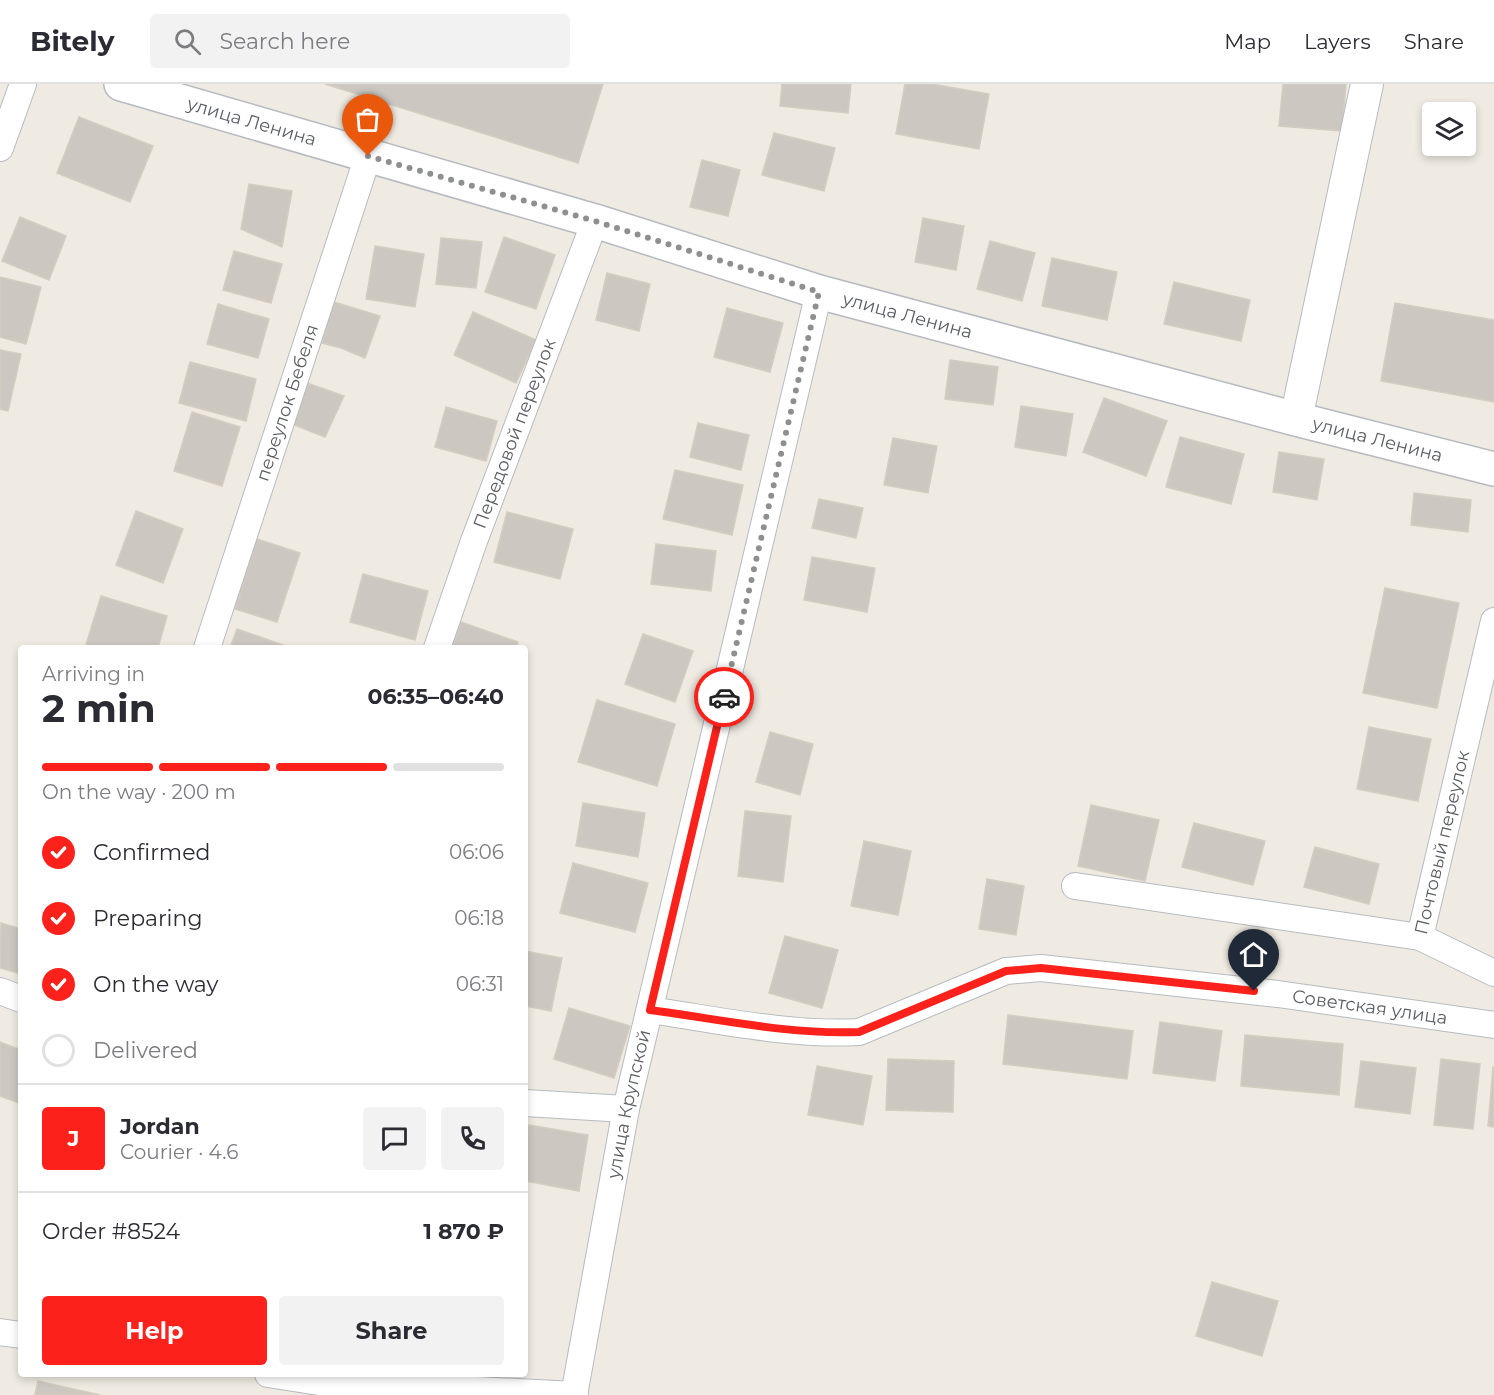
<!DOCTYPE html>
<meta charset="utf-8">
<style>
body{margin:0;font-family:Montserrat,sans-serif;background:#f2f2f3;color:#2b2b33;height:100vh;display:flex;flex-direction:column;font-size:22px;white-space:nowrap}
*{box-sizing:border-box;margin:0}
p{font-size:20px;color:#7c7c81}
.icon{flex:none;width:33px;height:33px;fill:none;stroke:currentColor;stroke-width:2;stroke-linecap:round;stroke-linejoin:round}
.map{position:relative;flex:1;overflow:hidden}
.side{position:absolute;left:18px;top:561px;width:510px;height:732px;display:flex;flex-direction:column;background:#fff;border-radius:6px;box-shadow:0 3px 9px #0003}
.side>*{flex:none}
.tools{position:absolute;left:1422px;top:18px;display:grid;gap:12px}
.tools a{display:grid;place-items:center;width:54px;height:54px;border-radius:6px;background:#fff;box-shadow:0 3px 9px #0003;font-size:30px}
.pin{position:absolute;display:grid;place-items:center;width:51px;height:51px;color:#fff;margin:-62px -26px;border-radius:50% 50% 50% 0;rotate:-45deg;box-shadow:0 0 6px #0007}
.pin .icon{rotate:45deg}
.courier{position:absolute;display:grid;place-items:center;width:60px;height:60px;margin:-30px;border:4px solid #fc221b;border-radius:50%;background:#fff;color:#222;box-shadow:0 2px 8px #0007}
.summary em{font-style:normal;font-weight:700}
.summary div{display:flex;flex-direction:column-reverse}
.summary{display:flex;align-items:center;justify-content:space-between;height:102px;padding:0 24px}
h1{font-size:39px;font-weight:700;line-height:45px}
.bar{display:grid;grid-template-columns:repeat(4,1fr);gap:9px 6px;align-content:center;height:72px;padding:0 24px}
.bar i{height:8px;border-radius:4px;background:#e1e1e2}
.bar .current{background:#fc221b}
.bar p{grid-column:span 4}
.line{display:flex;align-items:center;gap:15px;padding:0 24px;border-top:2px solid #e1e1e2}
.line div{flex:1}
.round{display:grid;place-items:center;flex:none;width:63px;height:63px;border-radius:6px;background:#f2f2f3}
ol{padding:0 24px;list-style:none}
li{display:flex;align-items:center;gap:18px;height:66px}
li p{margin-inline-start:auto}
li .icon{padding:6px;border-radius:50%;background:#fc221b;color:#fff;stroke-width:4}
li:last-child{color:#7c7c81}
li i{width:33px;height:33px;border:3px solid #e1e1e2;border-radius:50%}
.primary-button{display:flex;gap:12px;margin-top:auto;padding:12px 24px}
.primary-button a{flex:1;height:69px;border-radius:6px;background:#fc221b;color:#fff;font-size:24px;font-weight:700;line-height:69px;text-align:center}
.primary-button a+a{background:#f2f2f3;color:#2b2b33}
header{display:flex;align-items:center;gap:36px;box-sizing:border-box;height:84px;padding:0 30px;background:#fff;border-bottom:2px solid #e1e1e2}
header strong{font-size:28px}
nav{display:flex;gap:33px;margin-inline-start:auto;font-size:21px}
.search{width:420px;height:54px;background:#f2f2f3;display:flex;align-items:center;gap:15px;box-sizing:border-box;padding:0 21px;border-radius:6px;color:#7c7c81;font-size:22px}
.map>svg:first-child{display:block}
.building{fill:#ccc8c1;stroke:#d4cdbf;stroke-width:1.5}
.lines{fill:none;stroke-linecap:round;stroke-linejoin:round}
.minor-casing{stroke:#b7bbc0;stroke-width:28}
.tertiary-casing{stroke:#b7bbc0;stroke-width:34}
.secondary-casing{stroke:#b6bac0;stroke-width:36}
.minor{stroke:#fff;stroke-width:26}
.tertiary{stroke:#fff;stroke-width:32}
.secondary{stroke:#fff;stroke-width:33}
.done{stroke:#8e9090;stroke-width:6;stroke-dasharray:0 10.8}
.route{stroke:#fc221b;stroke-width:8}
.labels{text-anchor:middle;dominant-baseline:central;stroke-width:5;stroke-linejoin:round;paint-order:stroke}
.street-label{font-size:18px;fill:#5a5f64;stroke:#fff}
</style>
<header>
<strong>Bitely</strong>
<div class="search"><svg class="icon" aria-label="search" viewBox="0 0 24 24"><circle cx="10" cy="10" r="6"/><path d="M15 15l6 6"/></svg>Search here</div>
<nav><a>Map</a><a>Layers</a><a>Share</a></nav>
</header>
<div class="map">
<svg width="1494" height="1311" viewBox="0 0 1494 1311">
<rect width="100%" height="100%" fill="#efebe2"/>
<g class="building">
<path d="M325 0H603L578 79Z"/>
<path d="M782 0H851L848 29 780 22Z"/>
<path d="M905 0H932L989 10 979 65 896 50Z"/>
<path d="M1283 0H1346L1342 47 1279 42Z"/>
<path d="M79 33 153 62 130 118 57 89Z"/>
<path d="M774 49 835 64 824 107 762 91Z"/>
<path d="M702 76 740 86 728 132 690 123Z"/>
<path d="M249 100 292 107 282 163 241 145Z"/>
<path d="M20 133 66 152 49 196 2 177Z"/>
<path d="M923 134 964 142 956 186 915 178Z"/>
<path d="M504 153 555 171 536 225 485 208Z"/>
<path d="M441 154 482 158 476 204 436 200Z"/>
<path d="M990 157 1035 169 1022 217 977 205Z"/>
<path d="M375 162 424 170 415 223 366 215Z"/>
<path d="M234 167 282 180 271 219 223 206Z"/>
<path d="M1052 174 1117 188 1107 236 1042 222Z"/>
<path d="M607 189 650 200 639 247 596 236Z"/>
<path d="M0 193 41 203 26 260 0 253Z"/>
<path d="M1174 198 1250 216 1241 257 1164 240Z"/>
<path d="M334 218 380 232 365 274 341 264 322 259Z"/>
<path d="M1395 219 1494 236V318L1381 297Z"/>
<path d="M218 220 269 235 258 274 207 260Z"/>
<path d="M727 224 783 239 770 288 714 273Z"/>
<path d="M473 228 536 256 516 299 454 271Z"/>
<path d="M0 266 21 270 8 327 0 325Z"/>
<path d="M950 276 998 283 993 321 945 315Z"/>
<path d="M190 278 256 295 246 337 179 319Z"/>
<path d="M307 299 344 312 325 353 292 340Z"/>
<path d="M1104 314 1167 337 1146 392 1083 368Z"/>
<path d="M1021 322 1073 330 1066 372 1015 363Z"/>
<path d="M446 323 497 337 486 377 435 363Z"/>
<path d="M192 328 240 343 222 402 174 387Z"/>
<path d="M698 339 749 351 741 386 690 373Z"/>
<path d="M1180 353 1244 370 1231 420 1166 403Z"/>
<path d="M893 354 937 362 928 409 884 401Z"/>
<path d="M1279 368 1324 375 1317 416 1273 408Z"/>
<path d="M675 386 743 401 732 451 663 435Z"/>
<path d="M1414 409 1471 416 1468 448 1411 441Z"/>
<path d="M819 415 863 424 856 454 812 444Z"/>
<path d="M136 427 183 445 163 499 116 481Z"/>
<path d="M507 428 573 445 560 495 494 478Z"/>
<path d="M257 455 300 469 277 538 235 525Z"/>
<path d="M656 460 716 467 711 507 651 500Z"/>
<path d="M812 473 875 484 867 528 804 516Z"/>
<path d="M363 490 428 507 415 556 350 538Z"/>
<path d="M1385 504 1459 519 1437 624 1363 609Z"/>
<path d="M101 512 167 532 158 564H85Z"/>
<path d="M461 538 518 558 516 564H452Z"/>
<path d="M237 545 289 563 288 564H230Z"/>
<path d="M643 550 693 567 675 618 625 600Z"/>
<path d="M597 616 675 640 657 702 578 678Z"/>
<path d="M1369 643 1431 655 1418 717 1357 705Z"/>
<path d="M770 648 813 660 800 711 756 698Z"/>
<path d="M583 719 645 729 638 773 576 762Z"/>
<path d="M1091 721 1159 736 1145 797 1078 782Z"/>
<path d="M745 727 791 732 783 798 738 792Z"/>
<path d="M1194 739 1265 757 1253 801 1182 783Z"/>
<path d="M864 757 911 767 898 831 851 822Z"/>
<path d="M1315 763 1379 780 1369 820 1304 803Z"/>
<path d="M573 779 648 799 635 848 560 829Z"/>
<path d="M987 795 1024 802 1016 851 979 845Z"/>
<path d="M1 839 21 845V890L0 884Z"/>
<path d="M785 852 838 866 822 924 769 909Z"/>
<path d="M525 867 562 874 551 927 525 922Z"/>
<path d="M569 924 630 942 614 994 554 975Z"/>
<path d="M1008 931 1133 947 1127 995 1003 980Z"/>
<path d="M1160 938 1222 947 1215 997 1153 989Z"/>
<path d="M1245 951 1343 960 1339 1011 1241 1002Z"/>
<path d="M0 958 21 966V1015L19 1019 0 1012Z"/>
<path d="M888 975 954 977 953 1028 886 1026Z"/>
<path d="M1441 975 1480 980 1473 1045 1434 1041Z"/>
<path d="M1361 977 1416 984 1410 1030 1355 1023Z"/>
<path d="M817 982 872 992 863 1041 808 1031Z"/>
<path d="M1493 983H1494V1043L1488 1042Z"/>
<path d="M529 1041 588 1051 579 1107 525 1097V1063Z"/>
<path d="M1212 1198 1278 1217 1262 1272 1196 1252Z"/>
<path d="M38 1297 100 1311H35Z"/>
</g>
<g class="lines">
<defs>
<g id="minor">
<path d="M0 64 23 0"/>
<path id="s1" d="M207 564 368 72"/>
<path id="s2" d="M437 564 474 457 595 137"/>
<path id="s3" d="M1075 802 1420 853 1494 537"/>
<path d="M1420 853 1494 889"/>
<path d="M0 907 21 915"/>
<path id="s4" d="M650 926C718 936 791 952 859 948L1006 887 1041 884 1278 910 1494 941"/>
<path d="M525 1019 626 1025"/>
<path d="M0 1248 21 1251"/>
<path d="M268 1290 319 1298 575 1311"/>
<path id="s5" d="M574 1311 626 1025 819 208"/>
</g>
<path id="tertiary" d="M1296 335 1367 0"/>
<g id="secondary">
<path id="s6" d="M121 0 595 137 819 208 1296 335 1494 385"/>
</g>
</defs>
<use href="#minor" class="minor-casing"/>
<use href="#tertiary" class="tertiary-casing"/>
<use href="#secondary" class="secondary-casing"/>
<use href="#minor" class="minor"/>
<use href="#tertiary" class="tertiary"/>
<use href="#secondary" class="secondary"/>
</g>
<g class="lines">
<path class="done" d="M368 72 595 137 819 208 724 613"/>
<path class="route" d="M724 613 650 926C719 935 789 951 859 948L1006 887 1041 884 1254 907"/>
</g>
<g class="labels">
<g class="street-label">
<text stroke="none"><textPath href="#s6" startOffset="136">улица Ленина</textPath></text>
<text stroke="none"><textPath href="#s6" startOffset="820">улица Ленина</textPath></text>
<text stroke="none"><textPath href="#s1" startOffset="258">переулок Бебеля</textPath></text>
<text stroke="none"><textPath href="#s2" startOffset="228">Передовой переулок</textPath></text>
<text stroke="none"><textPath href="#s6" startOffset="1306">улица Ленина</textPath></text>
<text stroke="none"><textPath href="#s3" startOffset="446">Почтовый переулок</textPath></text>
<text stroke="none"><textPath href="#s4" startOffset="736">Советская улица</textPath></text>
<text stroke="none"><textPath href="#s5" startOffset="296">улица Крупской</textPath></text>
</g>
</g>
</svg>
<div class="tools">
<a><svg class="icon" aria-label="layers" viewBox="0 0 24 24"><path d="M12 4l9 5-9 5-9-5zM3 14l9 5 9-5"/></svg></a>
</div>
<div class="pin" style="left:368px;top:72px;background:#ea580c"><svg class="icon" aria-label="bag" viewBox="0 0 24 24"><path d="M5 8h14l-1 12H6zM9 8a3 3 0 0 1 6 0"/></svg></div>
<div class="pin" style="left:1254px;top:907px;background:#1f2937"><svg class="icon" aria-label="home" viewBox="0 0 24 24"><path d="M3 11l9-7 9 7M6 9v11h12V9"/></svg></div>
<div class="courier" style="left:724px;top:613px"><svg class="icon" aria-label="car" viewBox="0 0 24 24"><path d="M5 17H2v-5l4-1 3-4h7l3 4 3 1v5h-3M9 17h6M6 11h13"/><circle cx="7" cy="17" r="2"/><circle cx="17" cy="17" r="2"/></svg></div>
<section class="side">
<div class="summary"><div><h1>2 min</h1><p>Arriving in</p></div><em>06:35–06:40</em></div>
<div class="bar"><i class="current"></i><i class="current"></i><i class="current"></i><i></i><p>On the way · 200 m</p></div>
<ol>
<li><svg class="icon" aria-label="check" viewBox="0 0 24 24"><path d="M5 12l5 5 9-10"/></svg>Confirmed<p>06:06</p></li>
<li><svg class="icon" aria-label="check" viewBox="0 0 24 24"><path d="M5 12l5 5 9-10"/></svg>Preparing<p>06:18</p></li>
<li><svg class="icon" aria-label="check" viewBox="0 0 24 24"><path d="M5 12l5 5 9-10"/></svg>On the way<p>06:31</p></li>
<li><i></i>Delivered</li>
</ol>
<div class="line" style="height:108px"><b class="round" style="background:#fc221b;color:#fff">J</b><div><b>Jordan</b><p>Courier · 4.6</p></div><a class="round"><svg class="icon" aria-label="chat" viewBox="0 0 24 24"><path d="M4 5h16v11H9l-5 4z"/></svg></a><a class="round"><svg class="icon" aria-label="phone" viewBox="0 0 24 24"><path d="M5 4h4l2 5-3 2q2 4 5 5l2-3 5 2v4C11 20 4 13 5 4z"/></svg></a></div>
<div class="line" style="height:78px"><div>Order #8524</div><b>1 870 ₽</b></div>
<div class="primary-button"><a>Help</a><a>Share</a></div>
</section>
</div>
